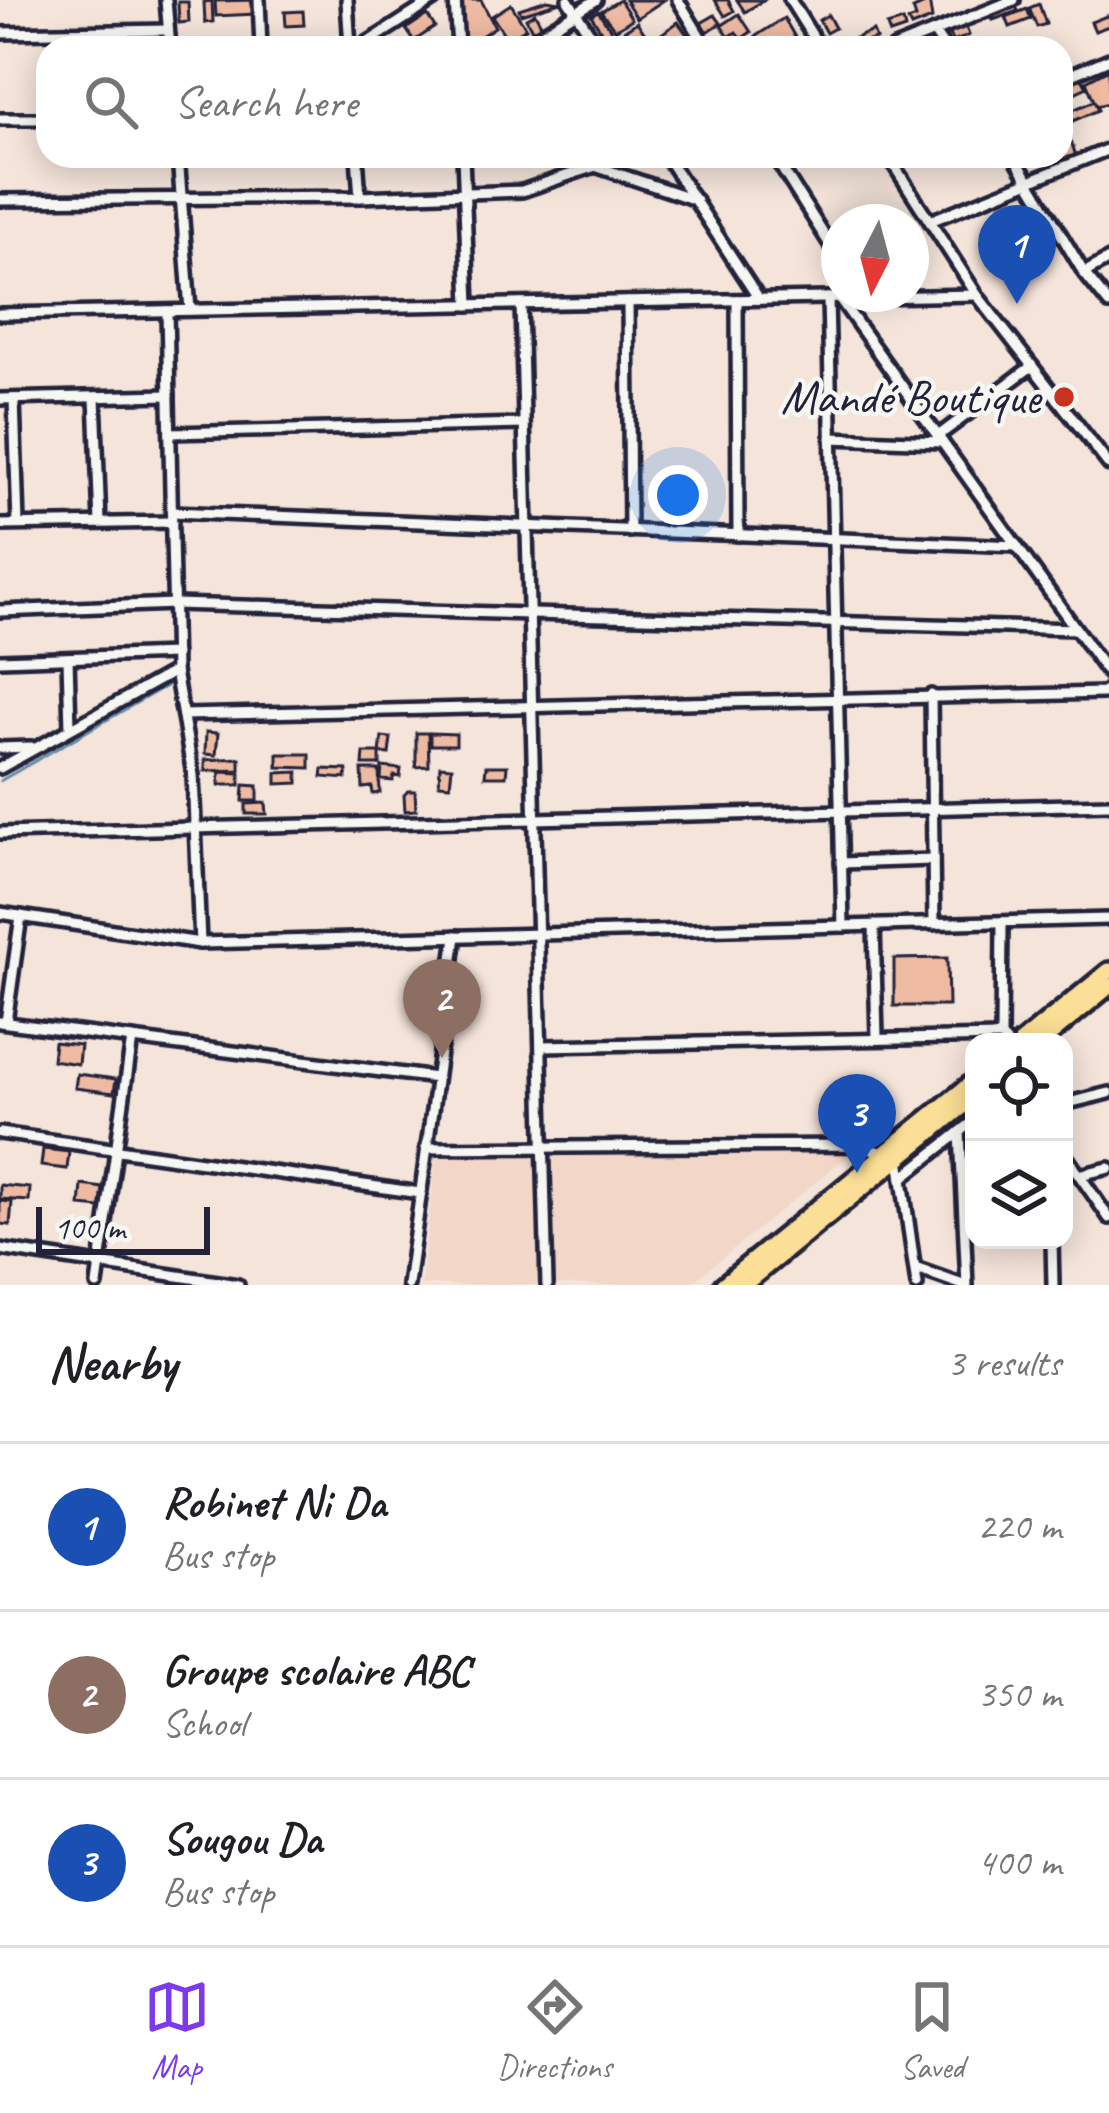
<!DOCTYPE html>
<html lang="en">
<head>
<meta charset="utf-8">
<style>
  :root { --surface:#fff; --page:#f6f6f6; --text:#202124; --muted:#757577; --line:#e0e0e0; --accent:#7c3aed }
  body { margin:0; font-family:Caveat,sans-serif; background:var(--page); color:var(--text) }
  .controls { position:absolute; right:36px; bottom:36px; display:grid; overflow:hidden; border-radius:24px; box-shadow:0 6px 30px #0003 }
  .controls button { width:108px; height:108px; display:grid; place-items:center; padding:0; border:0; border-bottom:3px solid var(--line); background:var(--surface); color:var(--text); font:60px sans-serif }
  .compass { position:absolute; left:821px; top:204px; width:108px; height:108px; border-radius:50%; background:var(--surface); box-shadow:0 6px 30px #0003; rotate:186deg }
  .scale { position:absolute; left:36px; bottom:30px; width:174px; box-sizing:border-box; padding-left:12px; border:6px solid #22223b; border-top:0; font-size:33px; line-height:42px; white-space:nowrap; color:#22223b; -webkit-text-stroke:9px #f6f6f2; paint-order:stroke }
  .you { position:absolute; left:678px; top:495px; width:42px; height:42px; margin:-30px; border:9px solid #fff; border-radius:50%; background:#1a73e8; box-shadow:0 0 0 18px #1a73e833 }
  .badge { display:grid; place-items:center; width:78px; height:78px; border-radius:50%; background:var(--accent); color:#fff; font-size:39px; font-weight:700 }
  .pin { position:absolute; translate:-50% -99px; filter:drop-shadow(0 3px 6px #0008) }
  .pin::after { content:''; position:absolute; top:63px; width:42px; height:36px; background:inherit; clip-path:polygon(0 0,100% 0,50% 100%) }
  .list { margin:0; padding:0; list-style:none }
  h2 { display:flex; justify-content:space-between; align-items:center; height:156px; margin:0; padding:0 48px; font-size:51px }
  h2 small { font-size:39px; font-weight:400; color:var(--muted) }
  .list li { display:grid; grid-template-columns:78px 1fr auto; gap:36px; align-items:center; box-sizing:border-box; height:168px; padding:0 48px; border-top:3px solid var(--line) }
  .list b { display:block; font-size:45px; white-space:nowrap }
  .list p { margin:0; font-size:39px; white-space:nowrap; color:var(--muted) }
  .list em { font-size:39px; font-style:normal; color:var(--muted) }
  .icon { flex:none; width:66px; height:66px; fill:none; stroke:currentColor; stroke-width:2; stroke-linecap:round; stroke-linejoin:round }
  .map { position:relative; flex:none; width:1109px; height:1285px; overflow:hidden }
  .search { position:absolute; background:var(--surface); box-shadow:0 6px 30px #0003; left:36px; right:36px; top:36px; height:132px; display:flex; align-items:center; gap:30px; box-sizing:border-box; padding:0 42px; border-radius:36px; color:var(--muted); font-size:45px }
  .sheet { height:660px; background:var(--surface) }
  nav { display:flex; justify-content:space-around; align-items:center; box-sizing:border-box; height:168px; border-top:3px solid var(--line); background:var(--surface); font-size:33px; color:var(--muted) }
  nav a { display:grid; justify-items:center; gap:6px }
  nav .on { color:var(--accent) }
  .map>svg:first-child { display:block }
  .built { fill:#f2d7c9 }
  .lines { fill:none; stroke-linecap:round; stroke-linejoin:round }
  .stream { stroke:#668eab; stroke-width:3 }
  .building { fill:#efbaa2; stroke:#22223b; stroke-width:3 }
  .minor-casing { stroke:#22223b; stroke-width:18 }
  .trunk-casing { stroke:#22223b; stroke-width:24 }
  .minor { stroke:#f6f6f2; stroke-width:9 }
  .trunk { stroke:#fbdf96; stroke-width:15 }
  .poi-dot { fill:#c8321e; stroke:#f6f6f2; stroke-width:4.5 }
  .labels { text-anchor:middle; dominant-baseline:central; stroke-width:9; stroke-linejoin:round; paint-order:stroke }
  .poi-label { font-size:48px; fill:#22223b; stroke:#f6f6f2; text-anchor:end }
</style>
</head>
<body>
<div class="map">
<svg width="1109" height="1285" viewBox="0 0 1109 1285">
  <rect width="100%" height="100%" fill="#f4e4da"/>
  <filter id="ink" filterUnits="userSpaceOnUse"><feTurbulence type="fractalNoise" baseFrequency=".00833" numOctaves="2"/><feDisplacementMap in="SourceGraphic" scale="24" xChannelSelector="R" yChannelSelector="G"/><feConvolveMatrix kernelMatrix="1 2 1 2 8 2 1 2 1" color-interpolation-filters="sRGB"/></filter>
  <g filter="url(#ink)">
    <path class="built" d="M855,1150L689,1285H421L436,1157Z"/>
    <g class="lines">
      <path class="stream" d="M0,781L166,686"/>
    </g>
    <g class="building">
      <path d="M256,0V14L216,16L215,1Z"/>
      <path d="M457,0H481L495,27L464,47Z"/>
      <path d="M547,0L560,2L521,14L519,9Z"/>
      <path d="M620,0L632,19L615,30L601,11Z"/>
      <path d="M625,0H664L637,18Z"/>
      <path d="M715,0H728L734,11L725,16Z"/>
      <path d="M737,0H764L745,12Z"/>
      <path d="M923,0H929L932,19L911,27L908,21L916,18L913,9L925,4Z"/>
      <path d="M212,1L213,22L205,23L204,2Z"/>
      <path d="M178,2H188L189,22L179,23Z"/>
      <path d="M511,4L526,28L508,40L492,16Z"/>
      <path d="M1039,4L1046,24L1037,27L1029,8Z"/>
      <path d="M1016,6L1018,11L993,20L991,15Z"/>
      <path d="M1027,9L1031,19L1010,27L1006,17Z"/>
      <path d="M303,11L304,25L286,26L285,12Z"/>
      <path d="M598,11L613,33L605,37L591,15Z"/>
      <path d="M535,13L542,26L533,32L526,18Z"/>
      <path d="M739,14L751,32L741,39L736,32L729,37L721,26Z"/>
      <path d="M427,15L435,27L414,41L406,29Z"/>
      <path d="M715,15L721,23L707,32L701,23Z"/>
      <path d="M828,15L835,28L826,33L819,20Z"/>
      <path d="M1109,15V26L1095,31L1091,22Z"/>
      <path d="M784,18L796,39L781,48H763L756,36Z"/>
      <path d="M903,21L905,29L890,34L887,26Z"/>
      <path d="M637,22L650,41L640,48H627L636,42L634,38L612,48L608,41Z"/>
      <path d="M678,22L691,40L679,48H659L653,40Z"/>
      <path d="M965,25L969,35L953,42L948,31Z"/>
      <path d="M873,31L876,39L844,48L842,43Z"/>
      <path d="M1109,69V103L1096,106L1086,81Z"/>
      <path d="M1082,77L1087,87L1070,95L1066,85Z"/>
      <path d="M1094,101L1098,110L1073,121L1070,111Z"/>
      <path d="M1066,126L1076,156L1064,159L1061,127Z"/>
      <path d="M206,732L218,733L216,755L205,754Z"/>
      <path d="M416,733H428L429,766L416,767Z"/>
      <path d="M430,733L456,734V745H430Z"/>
      <path d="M382,737L391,738L389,754L380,753Z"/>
      <path d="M364,753H380V765H363Z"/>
      <path d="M278,754H310V768L278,767Z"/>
      <path d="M240,758V770L205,771V760Z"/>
      <path d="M440,766L452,767L450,785L439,784Z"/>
      <path d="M486,766H507L506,776H485Z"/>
      <path d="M382,767L401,769L400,777L394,776L393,781L381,780Z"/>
      <path d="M323,769L347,770L346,779L322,777Z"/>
      <path d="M362,770H379L380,793L373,794L372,787L363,788Z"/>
      <path d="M220,772L240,773V785H219Z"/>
      <path d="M298,772V783L277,784V773Z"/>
      <path d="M244,785L258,786V801H243Z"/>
      <path d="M408,791H415L416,810L405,811L404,795Z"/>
      <path d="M266,803L267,814H246V804Z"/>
      <path d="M947,958L948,1006H894V959Z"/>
      <path d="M54,1042L80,1045L78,1064L52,1060Z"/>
      <path d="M77,1074L116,1079L114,1093L75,1088Z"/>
      <path d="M43,1149L69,1152L67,1169L41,1166Z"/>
      <path d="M0,1185L30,1188L29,1201L0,1199Z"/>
      <path d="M82,1185L103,1188L101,1208L80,1206Z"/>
      <path d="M0,1201L12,1202L10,1225L0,1224Z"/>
    </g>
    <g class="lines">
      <g class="minor-casing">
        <g id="minor">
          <path d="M166,0L170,48"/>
          <path d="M259,0L261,48"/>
          <path d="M347,0L350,48"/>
          <path d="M455,0L458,48"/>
          <path d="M568,0L599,48"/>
          <path d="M678,0L707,48"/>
          <path d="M790,0L820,48"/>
          <path d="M934,32L945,48"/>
          <path d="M0,33L168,30"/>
          <path d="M359,48L434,0"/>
          <path d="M518,48L596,0"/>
          <path d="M894,48L1014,0"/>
          <path d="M1061,79L1109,59"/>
          <path d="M0,119H48"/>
          <path d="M178,156L190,310"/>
          <path d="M357,156L360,197"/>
          <path d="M463,156L469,305"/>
          <path d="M579,156L598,167L696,200"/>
          <path d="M666,156L759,299"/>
          <path d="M774,156L839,259"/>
          <path d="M888,156L977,295L1109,465"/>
          <path d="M1014,156L1084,273L1109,304"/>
          <path d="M0,200L360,197L522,191L625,156"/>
          <path d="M930,221L1109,149"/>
          <path d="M1084,273L1109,259"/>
          <path d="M828,298L843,926"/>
          <path d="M839,298L1109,675"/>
          <path d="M737,300L738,535"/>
          <path d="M628,302L630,531"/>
          <path d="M521,304L547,1285"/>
          <path d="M167,311L175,671L193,775L200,943"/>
          <path d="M0,314L977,295"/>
          <path d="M95,397L100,523"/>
          <path d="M0,399L169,395"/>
          <path d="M14,399L18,524"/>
          <path d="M170,433L524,424"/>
          <path d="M938,436L1032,366"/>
          <path d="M831,438L942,442"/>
          <path d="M172,512L1017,546"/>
          <path d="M0,525L172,522"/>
          <path d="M0,611L174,604L1076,629"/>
          <path d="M68,658L70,728"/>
          <path d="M0,660L175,654"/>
          <path d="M931,695L934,924"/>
          <path d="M183,715L1103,693L1109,689"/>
          <path d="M0,748L31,747"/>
          <path d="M0,768L175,671"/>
          <path d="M0,833L1109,804"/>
          <path d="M841,863L933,860"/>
          <path d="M0,913L200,943L1109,919"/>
          <path d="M1002,922L1001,1037L1006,1042"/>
          <path d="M874,925L877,1037"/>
          <path d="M0,1022L436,1078"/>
          <path d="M6,1022L21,916"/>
          <path d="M541,1046L1001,1037"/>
          <path d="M1064,1104L1109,1093"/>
          <path d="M960,1132L967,1285"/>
          <path d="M0,1133L420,1193"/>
          <path d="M426,1148L861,1145L883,1153"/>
          <path d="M1064,1153L1109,1218"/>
          <path d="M899,1158L917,1285"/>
          <path d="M1079,1175L1109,1168"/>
          <path d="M902,1178L974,1121"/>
          <path d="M1052,1240L1053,1285"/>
          <path d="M0,1249L238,1285"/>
          <path d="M915,1268L963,1285"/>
          <path d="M97,1285L132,1039"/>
          <path d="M408,1285L456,936"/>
        </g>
      </g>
      <g class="trunk-casing">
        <g id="trunk">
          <path d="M1022,1042L1109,971"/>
          <path d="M1041,1042L1109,986"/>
          <path d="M723,1285L974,1081"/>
          <path d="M743,1285L974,1097"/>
        </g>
      </g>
      <use href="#minor" class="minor"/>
      <use href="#trunk" class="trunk"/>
    </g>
  </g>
  <circle class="poi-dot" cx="1064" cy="397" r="12"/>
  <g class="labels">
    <g class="poi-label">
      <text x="1040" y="397">Mandé Boutique</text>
    </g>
  </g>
</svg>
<div class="controls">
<button><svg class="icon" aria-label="locate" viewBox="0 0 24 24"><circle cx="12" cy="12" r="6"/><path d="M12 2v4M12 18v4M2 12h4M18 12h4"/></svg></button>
<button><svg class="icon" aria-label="layers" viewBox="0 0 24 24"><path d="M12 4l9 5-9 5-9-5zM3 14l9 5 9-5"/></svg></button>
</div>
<svg class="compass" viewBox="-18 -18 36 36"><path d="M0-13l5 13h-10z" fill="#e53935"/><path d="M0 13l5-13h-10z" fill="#757577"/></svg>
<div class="scale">100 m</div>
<div class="you"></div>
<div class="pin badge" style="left:1017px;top:304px;background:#1a4fb4">1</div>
<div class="pin badge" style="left:442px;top:1058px;background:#8d6e63">2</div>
<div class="pin badge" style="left:857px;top:1173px;background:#1a4fb4">3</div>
<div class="search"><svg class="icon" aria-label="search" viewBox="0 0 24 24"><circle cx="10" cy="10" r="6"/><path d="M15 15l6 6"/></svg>Search here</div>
</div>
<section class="sheet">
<h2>Nearby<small>3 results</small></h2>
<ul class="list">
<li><span class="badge" style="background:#1a4fb4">1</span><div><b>Robinet Ni Da</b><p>Bus stop</p></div><em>220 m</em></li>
<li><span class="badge" style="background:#8d6e63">2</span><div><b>Groupe scolaire ABC</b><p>School</p></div><em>350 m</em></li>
<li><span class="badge" style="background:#1a4fb4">3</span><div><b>Sougou Da</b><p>Bus stop</p></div><em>400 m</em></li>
</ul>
</section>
<nav>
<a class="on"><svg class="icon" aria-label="map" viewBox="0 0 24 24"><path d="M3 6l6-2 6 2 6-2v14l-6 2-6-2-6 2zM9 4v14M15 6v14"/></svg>Map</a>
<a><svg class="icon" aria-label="directions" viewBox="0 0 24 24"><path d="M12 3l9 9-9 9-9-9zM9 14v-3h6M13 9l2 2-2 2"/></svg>Directions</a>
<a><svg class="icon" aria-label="saved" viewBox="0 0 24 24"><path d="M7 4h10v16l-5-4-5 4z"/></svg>Saved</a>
</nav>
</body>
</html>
